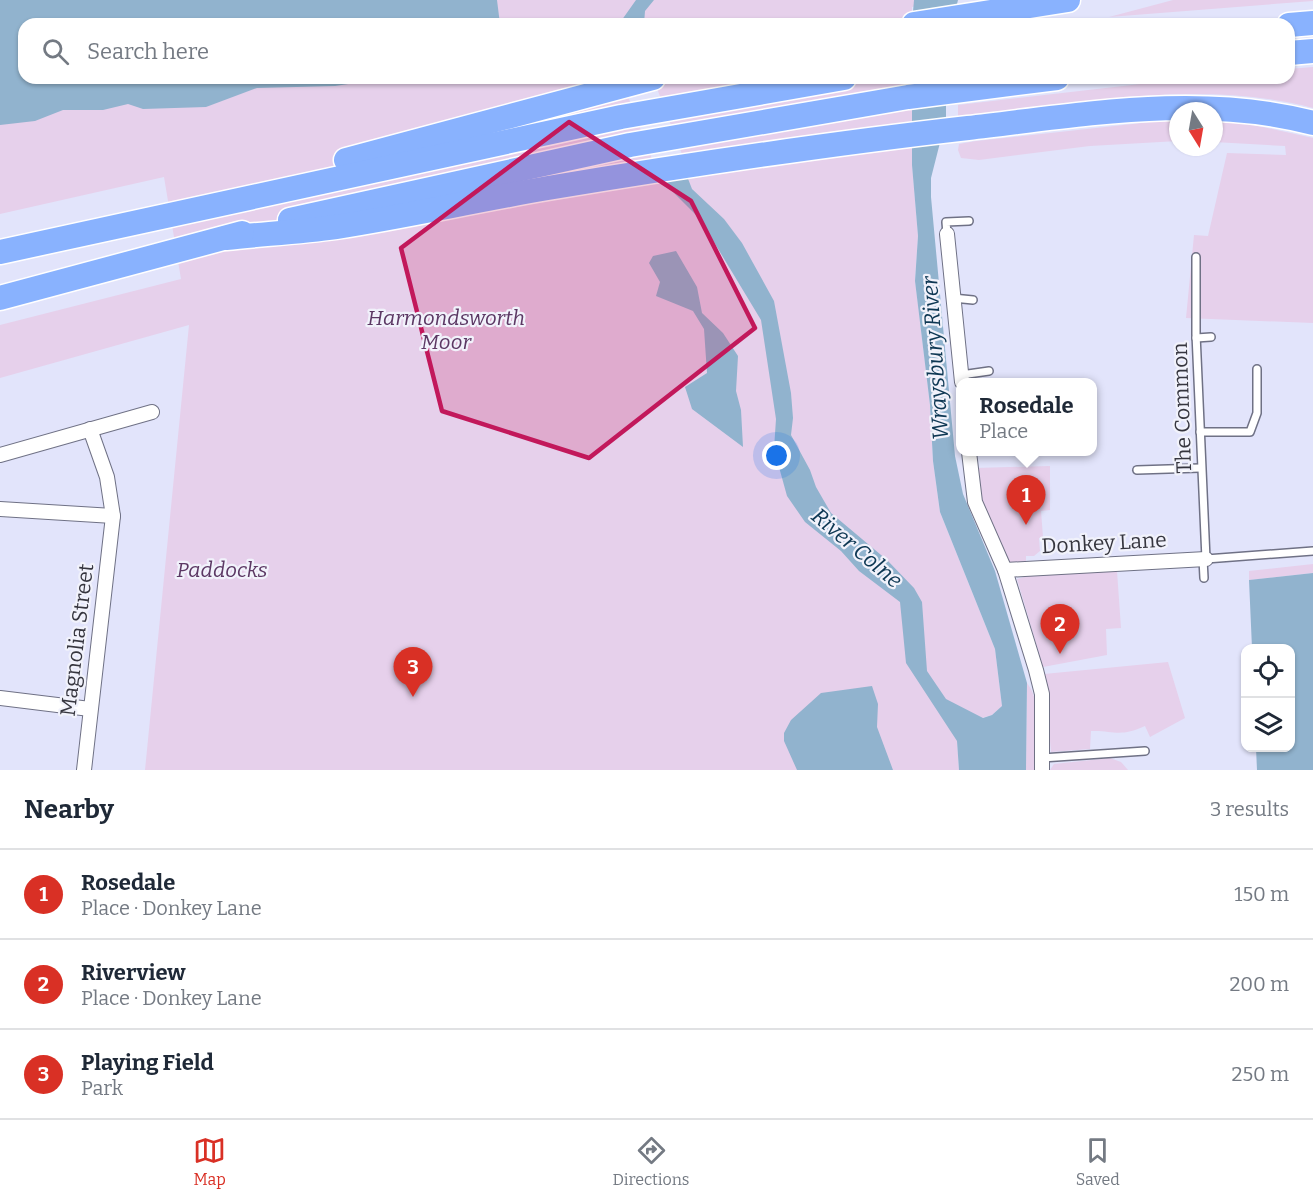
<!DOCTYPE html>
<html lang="en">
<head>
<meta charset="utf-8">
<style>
  :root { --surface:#fff; --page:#f6f6f7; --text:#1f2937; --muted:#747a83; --line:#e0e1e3; --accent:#d93025 }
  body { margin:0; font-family:Bitter,serif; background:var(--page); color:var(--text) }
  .controls { position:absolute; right:18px; bottom:18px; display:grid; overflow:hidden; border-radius:12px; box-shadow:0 2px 4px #0004 }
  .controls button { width:54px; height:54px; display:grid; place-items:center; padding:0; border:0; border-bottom:2px solid var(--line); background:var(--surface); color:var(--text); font:30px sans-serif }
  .compass { position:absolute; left:1169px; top:102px; width:54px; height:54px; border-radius:50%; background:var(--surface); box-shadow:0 2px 4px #0004; rotate:169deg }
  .you { position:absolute; left:777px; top:456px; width:21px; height:21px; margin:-15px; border:4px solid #fff; border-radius:50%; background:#1a73e8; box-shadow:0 0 0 9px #1a73e833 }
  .badge { display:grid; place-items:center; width:39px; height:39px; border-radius:50%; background:var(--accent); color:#fff; font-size:20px; font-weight:700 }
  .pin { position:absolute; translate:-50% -50px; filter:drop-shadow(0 2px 3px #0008) }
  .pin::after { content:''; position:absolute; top:32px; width:21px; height:18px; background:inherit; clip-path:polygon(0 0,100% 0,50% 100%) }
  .popup { position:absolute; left:956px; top:378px; width:141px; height:78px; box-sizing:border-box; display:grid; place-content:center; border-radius:12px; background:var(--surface); filter:drop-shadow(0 2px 4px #0005); font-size:20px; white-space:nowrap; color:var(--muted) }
  .popup b { font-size:22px; color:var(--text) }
  .popup::after { content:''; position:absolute; left:50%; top:100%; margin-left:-12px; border:12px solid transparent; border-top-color:var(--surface) }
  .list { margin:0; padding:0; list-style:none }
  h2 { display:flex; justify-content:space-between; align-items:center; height:78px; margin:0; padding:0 24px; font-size:26px }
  h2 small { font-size:20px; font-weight:400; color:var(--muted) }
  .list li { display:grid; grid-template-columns:39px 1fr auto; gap:18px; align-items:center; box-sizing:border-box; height:90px; padding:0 24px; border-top:2px solid var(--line) }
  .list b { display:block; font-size:22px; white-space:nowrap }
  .list p { margin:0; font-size:20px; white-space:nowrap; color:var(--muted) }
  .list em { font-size:20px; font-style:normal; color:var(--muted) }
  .icon { flex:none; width:33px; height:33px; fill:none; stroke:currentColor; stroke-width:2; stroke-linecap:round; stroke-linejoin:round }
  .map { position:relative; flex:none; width:1313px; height:770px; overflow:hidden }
  .search { position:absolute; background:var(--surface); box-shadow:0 2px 4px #0004; left:18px; right:18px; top:18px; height:66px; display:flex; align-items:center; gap:15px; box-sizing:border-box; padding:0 21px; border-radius:18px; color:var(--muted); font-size:22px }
  .sheet { height:348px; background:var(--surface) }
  nav { display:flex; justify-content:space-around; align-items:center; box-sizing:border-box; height:84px; border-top:2px solid var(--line); background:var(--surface); font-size:16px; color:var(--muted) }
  nav a { display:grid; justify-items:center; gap:3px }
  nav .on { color:var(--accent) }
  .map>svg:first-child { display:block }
  .green { fill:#e6d0eb }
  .water { fill:#91b3ce }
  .pier { fill:#e2e4fb }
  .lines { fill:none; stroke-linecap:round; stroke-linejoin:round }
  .lane-casing { stroke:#6f7185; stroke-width:10 }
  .street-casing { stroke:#6f7185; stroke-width:16 }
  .highway-casing { stroke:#fff; stroke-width:27 }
  .lane { stroke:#fff; stroke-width:7 }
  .street { stroke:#fff; stroke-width:14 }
  .highway { stroke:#89b2fe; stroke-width:24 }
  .marked { fill:#c2185b; fill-opacity:0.2; stroke:#c2185b; stroke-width:4.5; stroke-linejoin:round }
  .labels { text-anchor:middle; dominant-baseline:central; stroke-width:4.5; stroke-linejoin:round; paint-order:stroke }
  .park-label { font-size:21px; font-style:italic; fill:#5c3864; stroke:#f1f2fb }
  .street-label { font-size:21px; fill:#36363f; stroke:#f1f2fb }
  .water-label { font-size:22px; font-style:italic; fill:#0d3753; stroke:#f1f2fb }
</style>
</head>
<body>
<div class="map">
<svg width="1313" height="770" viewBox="0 0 1313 770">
  <rect width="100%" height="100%" fill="#e2e4fb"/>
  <g class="green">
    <path d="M0,0H959L912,7V24H24V78H912V164L918,236L915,280L930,405L933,461L940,512L995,649L1002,706L992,715L982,718L957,741L959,770H145L189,325L0,378V325L181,279L164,177L0,214Z"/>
    <path d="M1173,0H1313V1L1109,17Z"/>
    <path d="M1313,67V108C1198,78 1074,104 958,117V105L1193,78H1289V69Z"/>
    <path d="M1178,119V141L1090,146L979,160L961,158L958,150L959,144L976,141Z"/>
    <path d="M1214,121L1240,122L1313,138V323L1186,318L1194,235L1208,236L1227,153L1286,155L1285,146L1214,142Z"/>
    <path d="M1050,466V510L1041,511L1043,537L1039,538L1040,551L1034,556H1026V562L1009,564L981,501L976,468Z"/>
    <path d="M1313,564V573L1249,580V571Z"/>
    <path d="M1117,571L1121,628L1106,629L1107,655L1043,667L1017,579L1028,576Z"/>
    <path d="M1168,662L1185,718L1150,737L1145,726C1119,738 1113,730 1091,731L1090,749L1051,752L1044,674Z"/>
    <path d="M1027,683C1045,706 1033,743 1034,770H1026Z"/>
    <path d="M1110,758L1121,762L1128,770H1050L1054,764Z"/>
  </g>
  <g class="water">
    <path d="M0,0H497L500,24H24V78H388L335,86L257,88L206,107L143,109L128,104L103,110H63L35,121L0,125Z"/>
    <path d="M636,0H654L645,11L644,24H619Z"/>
    <path d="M914,0H958L952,24H912Z"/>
    <path d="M624,78H649L692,189L724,219L742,243L774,301L791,393L793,418L791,435L810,470L816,487L831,513L887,560L914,588L922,602L927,671L946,699L983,718L992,715L1002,706L995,649L940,512L933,461L930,405L915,281L918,236L912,165V78H946V119L931,178V197L955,456L963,494L995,571L1027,683L1026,770H959L957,741L906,663L900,602L859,571L841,551L805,522L787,496L774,449L776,419L761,320L700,219L665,184Z"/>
    <path d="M676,251L697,287L702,313L723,333L738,356L736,391L741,410L743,447L692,409L685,387L707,373L704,329L693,311L656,296L660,282L649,263L653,256Z"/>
    <path d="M1313,573V770H1257L1256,748H1290V648H1252L1249,580Z"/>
    <path d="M872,686L878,704L877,727L893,770H797L784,741V733L791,720L821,693Z"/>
  </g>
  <path class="pier" d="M621,78H653L690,175L660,180Z"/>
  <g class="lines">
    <g class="lane-casing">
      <g id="lane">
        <path d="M947,234L946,222L969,221"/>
        <path d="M1196,257V334L1206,559L1313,551"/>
        <path d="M953,298L973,300"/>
        <path d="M1196,338L1211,337"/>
        <path d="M961,375L989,371"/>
        <path d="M1200,432H1250L1257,413V369"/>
        <path d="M1137,470L1200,468"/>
        <path d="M1203,559L1204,578"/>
        <path d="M1042,758L1145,751"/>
      </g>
    </g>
    <g class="street-casing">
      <g id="street">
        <path d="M947,234L962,382"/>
        <path d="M969,452L975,502L1005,570L1036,670L1042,694V770"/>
        <path d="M0,455L152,412"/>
        <path d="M0,509L113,516"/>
        <path d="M1005,570L1206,559"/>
        <path d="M0,698L90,709"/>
        <path d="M84,770L113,516L107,477L90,429"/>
      </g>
    </g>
    <g class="highway-casing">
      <g id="highway">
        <path d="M914,24L1068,0"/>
        <path d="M1289,25L1313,23"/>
        <path d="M1289,53L1313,51"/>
        <path d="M346,160L653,78"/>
        <path d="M290,220L630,145L908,97L1057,78"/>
        <path d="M226,238C263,234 300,232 336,227C407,216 477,200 548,188C687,165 827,144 968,128C1082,115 1200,93 1313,123"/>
        <path d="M0,252L621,117L844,78"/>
        <path d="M0,298L242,233"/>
      </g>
    </g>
    <use href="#lane" class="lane"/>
    <use href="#street" class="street"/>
    <use href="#highway" class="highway"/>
  </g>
  <path class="marked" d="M569,122L691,201L755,328L589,458L442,411L401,248Z"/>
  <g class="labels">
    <g class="park-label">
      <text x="446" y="318">Harmondsworth<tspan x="446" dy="24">Moor</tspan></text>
      <text x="222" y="570">Paddocks</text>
    </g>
    <g class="street-label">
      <text transform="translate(1182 408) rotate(-92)">The Common</text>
      <text transform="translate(1104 543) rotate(-3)">Donkey Lane</text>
      <text transform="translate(77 640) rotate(-83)">Magnolia Street</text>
    </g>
    <g class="water-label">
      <text transform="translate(935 358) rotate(-94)">Wraysbury River</text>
      <text transform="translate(857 548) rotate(40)">River Colne</text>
    </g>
  </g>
</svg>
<div class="controls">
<button><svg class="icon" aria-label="locate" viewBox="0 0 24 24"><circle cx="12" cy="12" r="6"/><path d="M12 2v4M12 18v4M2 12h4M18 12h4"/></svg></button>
<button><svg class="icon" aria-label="layers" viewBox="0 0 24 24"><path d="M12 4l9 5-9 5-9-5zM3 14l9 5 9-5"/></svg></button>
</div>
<svg class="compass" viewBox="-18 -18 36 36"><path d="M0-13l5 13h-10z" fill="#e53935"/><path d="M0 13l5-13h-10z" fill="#747a83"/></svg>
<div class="you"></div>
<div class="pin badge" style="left:1026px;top:525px">1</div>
<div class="popup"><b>Rosedale</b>Place</div>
<div class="pin badge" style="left:1060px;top:654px">2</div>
<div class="pin badge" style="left:413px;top:697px">3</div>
<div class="search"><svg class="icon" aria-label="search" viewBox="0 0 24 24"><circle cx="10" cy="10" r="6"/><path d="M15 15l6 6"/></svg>Search here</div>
</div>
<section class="sheet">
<h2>Nearby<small>3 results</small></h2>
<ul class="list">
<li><span class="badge">1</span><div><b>Rosedale</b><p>Place · Donkey Lane</p></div><em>150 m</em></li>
<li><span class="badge">2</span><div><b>Riverview</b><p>Place · Donkey Lane</p></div><em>200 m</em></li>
<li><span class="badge">3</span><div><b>Playing Field</b><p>Park</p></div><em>250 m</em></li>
</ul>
</section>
<nav>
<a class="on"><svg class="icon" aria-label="map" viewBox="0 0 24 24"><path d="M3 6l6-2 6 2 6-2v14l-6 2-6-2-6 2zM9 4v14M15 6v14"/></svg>Map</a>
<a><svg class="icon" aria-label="directions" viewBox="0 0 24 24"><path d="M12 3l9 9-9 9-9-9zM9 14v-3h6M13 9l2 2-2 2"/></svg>Directions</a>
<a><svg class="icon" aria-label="saved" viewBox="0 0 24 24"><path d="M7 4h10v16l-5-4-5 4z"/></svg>Saved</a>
</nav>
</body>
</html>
